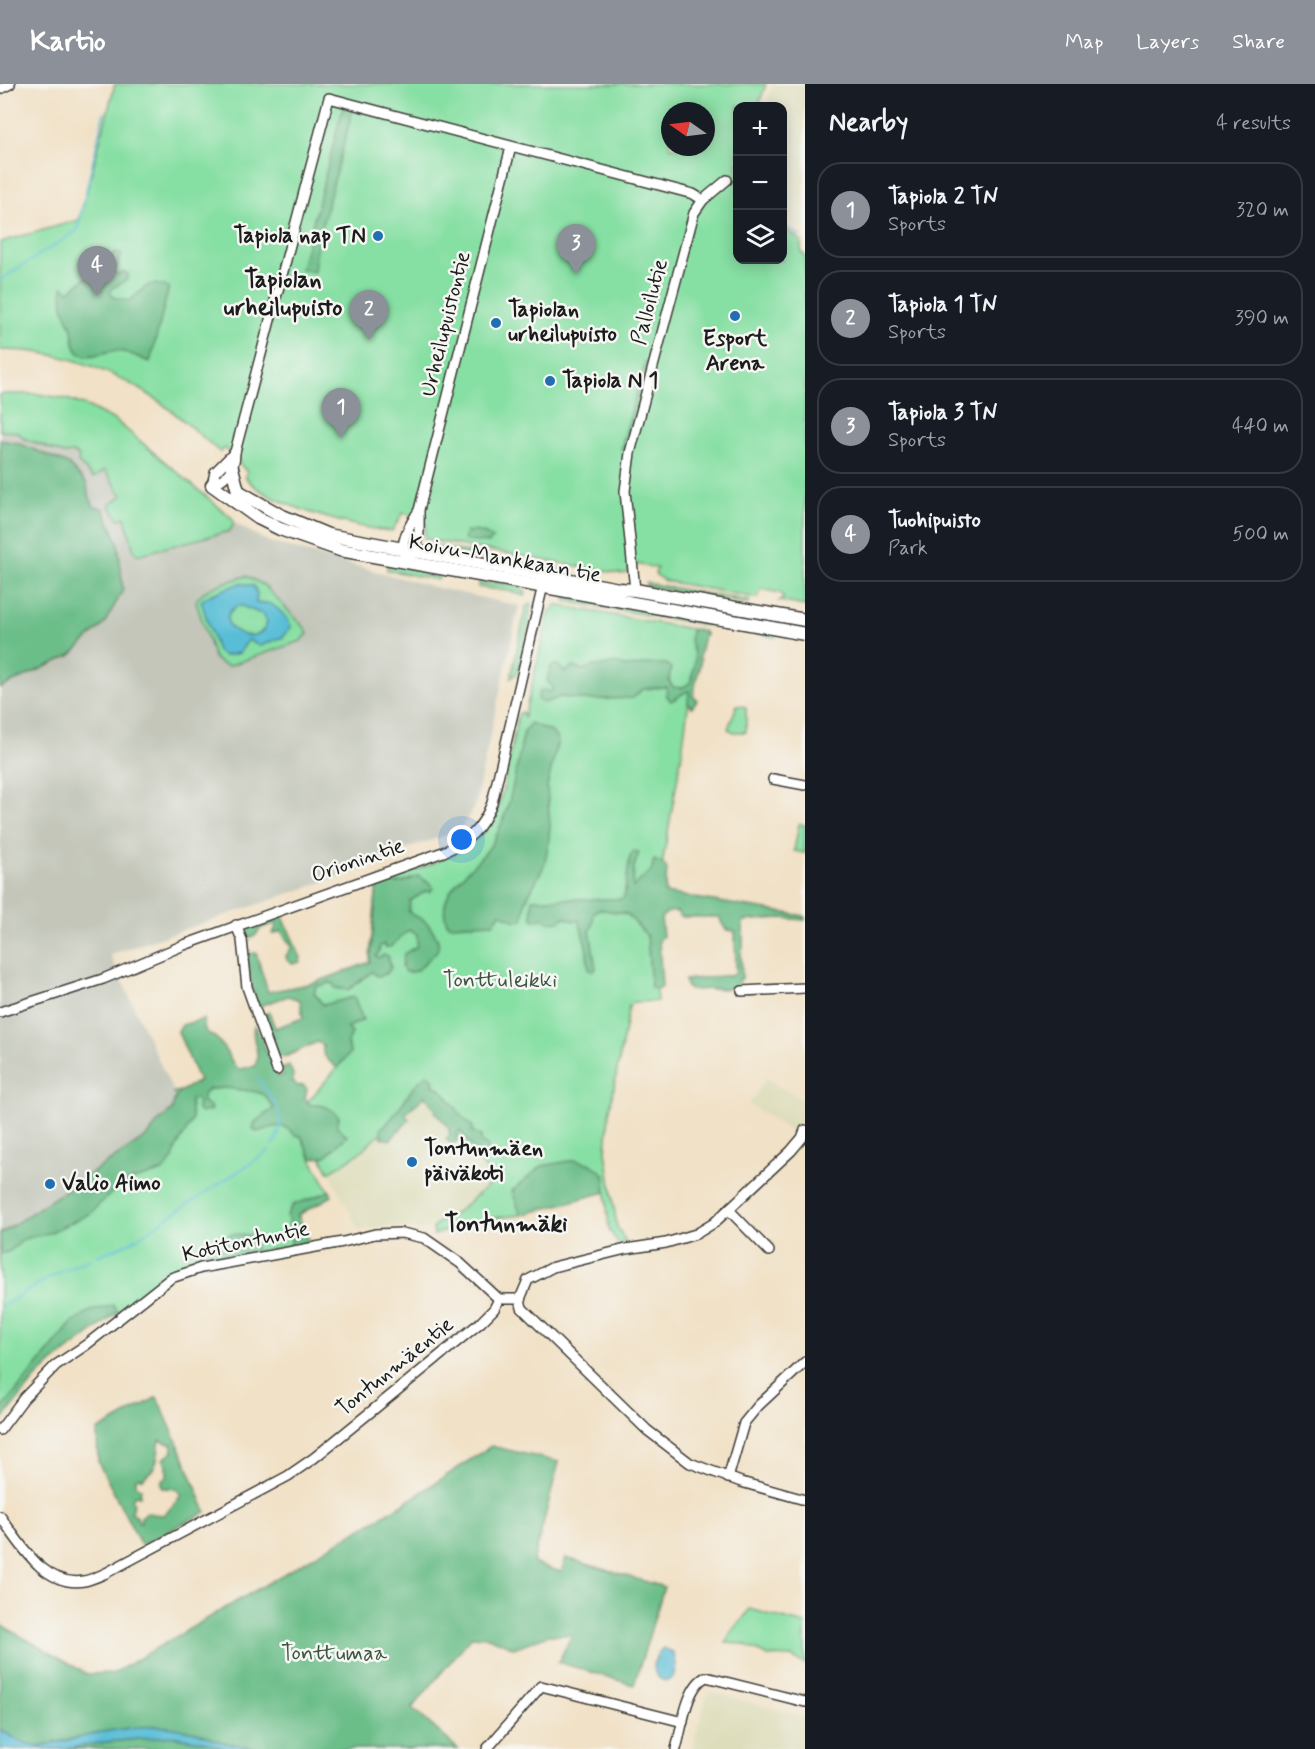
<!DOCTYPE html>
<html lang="en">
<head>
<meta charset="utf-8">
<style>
  :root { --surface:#171b24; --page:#242831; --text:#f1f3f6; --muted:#9ea1a6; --line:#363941; --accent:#8c9099 }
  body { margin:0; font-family:Mynerve,sans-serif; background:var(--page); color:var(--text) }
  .controls { position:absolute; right:18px; top:18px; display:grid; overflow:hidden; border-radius:12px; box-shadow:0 3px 15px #0003 }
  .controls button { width:54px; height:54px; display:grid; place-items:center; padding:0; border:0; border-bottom:2px solid var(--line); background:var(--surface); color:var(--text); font:30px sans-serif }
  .compass { position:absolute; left:661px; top:18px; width:54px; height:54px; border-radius:50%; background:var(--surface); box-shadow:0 3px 15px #0003; rotate:284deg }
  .you { position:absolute; left:462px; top:756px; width:21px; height:21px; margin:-15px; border:4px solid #fff; border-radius:50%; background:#1a73e8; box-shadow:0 0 0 9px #1a73e833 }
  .badge { display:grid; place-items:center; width:39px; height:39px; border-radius:50%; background:var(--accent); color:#fff; font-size:20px; font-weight:700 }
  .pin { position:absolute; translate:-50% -50px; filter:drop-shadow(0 2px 3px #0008) }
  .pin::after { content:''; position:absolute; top:32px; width:21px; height:18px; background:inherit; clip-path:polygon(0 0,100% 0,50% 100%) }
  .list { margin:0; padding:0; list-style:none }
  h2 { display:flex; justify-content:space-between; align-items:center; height:78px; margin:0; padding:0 24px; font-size:26px }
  h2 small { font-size:20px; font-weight:400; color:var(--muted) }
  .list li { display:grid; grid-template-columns:39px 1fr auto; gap:18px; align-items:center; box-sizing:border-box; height:96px; margin:0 12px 12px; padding:0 12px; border:2px solid var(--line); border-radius:24px }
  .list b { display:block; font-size:22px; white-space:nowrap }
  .list p { margin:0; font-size:20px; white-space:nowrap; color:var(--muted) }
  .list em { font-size:20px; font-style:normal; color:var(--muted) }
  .icon { flex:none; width:33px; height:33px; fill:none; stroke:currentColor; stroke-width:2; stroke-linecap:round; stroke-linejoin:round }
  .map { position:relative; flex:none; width:805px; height:1665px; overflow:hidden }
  header { display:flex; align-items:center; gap:36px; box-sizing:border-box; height:84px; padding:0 30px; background:var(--accent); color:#fff }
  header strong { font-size:28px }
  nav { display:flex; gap:33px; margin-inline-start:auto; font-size:21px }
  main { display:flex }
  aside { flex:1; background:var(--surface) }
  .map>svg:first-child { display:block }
  .built { fill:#deddbb }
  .industrial { fill:#c3c6b9 }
  .green { fill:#86dfa3; stroke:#517e60; stroke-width:1.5; fill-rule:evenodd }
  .forest { fill:#6cbe89; stroke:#446d52; stroke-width:1.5; fill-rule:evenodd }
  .water { fill:#59bed7; stroke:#3a6d7a; stroke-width:1.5; fill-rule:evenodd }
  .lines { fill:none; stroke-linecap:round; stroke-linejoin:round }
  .stream { stroke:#59bed7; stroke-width:2 }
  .minor-casing { stroke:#3c3a36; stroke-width:12 }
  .major-casing { stroke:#3c3a36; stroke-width:15 }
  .minor { stroke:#fff; stroke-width:9 }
  .major { stroke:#fff; stroke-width:12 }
  .poi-dot { fill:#1f6fb2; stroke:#f6f6f2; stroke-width:2 }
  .labels { text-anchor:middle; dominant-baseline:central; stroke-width:5; stroke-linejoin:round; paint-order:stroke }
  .poi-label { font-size:22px; font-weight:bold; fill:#1c1c1c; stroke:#f6f6f2; text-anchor:start }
  .street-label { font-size:22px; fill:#1c1c1c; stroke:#f6f6f2 }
  .park-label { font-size:22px; fill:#3c5644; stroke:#f6f6f2 }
  .neighbourhood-label { font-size:24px; font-weight:bold; fill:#1c1c1c; stroke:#f6f6f2 }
</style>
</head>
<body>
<header>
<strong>Kartio</strong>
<nav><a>Map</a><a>Layers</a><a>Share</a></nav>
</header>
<main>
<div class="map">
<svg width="805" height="1665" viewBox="0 0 805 1665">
  <rect width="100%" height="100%" fill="#f6f6f2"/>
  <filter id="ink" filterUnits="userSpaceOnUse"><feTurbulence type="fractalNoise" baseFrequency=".0167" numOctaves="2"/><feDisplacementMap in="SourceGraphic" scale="12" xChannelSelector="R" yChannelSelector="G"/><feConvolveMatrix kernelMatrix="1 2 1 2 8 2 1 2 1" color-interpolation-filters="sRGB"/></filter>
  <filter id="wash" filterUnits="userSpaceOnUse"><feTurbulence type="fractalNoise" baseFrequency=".008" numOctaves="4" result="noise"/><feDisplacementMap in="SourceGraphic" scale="24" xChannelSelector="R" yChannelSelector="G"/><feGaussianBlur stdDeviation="1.35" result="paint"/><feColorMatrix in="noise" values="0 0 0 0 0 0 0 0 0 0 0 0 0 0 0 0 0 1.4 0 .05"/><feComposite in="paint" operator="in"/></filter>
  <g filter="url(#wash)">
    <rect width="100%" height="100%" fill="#f1e1c6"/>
    <g class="built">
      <path d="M773,0H805V146L783,132L782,22H765Z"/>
      <path d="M766,994L805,1017V1028L797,1051L749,1020Z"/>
      <path d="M425,1012L495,1096L453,1131L420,1146L389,1142L359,1146L329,1088L354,1072Z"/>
      <path d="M710,1608L805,1633V1665H692L706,1613Z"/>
    </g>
    <path class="industrial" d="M0,328L223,433L269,458L434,503L519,522L474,724L459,747L385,772L370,782L110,871L183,1029L0,1150Z"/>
    <g class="green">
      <path d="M115,0H766L758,22H738V176H782L783,144L801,157V168L805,171V522L779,517L784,514L780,509L762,505L757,514L665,497L655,490L657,484L630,479L629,488L622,490L425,455V435L403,429L392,447C360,446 261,419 245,392L247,388L225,364L220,368C197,349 174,326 148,310C103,282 54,265 0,266V158L79,136ZM670,27H706V63H670Z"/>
      <path d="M0,310H38L67,315L89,323L116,337L233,435L234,439L230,447L137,471L133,464L125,433L119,435L109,421L122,412L105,386L93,394L78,378L79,372L73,369L64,370L23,354L18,348L0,347Z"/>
      <path d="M428,461L564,485L565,486L563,492L517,480L436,465Z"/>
      <path d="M387,479L439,492L438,496L387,486Z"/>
      <path d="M246,492L264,501L305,544L308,550L301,557L228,582L220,579L214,574L196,518C200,503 232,497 246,492Z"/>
      <path d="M479,499C495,499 513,498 526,508L525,512L509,507L478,503Z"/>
      <path d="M646,499L749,517V520L646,502Z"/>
      <path d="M565,512L776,548L775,553L566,517Z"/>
      <path d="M531,520L529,538L517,589L511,594L526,523Z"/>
      <path d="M556,521L703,547L688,623L681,675L657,809L647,827L657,917L634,918L629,922L609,1030L606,1067L617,1143L626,1158L618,1160L609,1145L604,1090L513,1106L521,1131L479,1136L434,1151L433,1144L437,1139L453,1131L495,1096L425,1012L354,1073L329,1088L298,1029L350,969L348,959L351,949L323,921L314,909L316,902L368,892L377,801C411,787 478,768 494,734C506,706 511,661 518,631L522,628L524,633L549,529Z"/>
      <path d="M737,621L746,623V648H734L728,645Z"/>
      <path d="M799,740L805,741V769L794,767Z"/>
      <path d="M276,1000L313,1078L332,1112L298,1131L309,1158L198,1179L172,1190L118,1228L52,1279L35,1295L0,1338V1150L183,1029L173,1008Z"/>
      <path d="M749,1525L805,1540V1580L791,1573L768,1572L744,1560L726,1559C732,1540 743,1540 749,1525Z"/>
    </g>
    <g class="forest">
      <path d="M343,23L353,25L317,161L314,188L301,185Z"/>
      <path d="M117,168L122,170L114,189L118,191L124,188L128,190L127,196L112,204L110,208L113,213L129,217C149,203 143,196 169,203L150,278C139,274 128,267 115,267C104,267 88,276 79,269C72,263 74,250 71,242C63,225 61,221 63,202L69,207C87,196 98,178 117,168Z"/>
      <path d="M645,278L650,279L628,365H621Z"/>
      <path d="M0,356L18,359L68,380L87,400L88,409L94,423L103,424L118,458L123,506L104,540L71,571L0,604Z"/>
      <path d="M475,447L486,450L493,455L489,459L465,457L464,453L466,448Z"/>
      <path d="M695,545L703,547L706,551H704L699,574L701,575L693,612L697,616L692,623L688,619L689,607C683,608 678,614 671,617L666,611L667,603L643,605L633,614L587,616L561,613L544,619L538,616L539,608L543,606L550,608L553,605L547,596L551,583L556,580L565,588L573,583L583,586L593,582H603L615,579L628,583L647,580H666L671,584L669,597L673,603L682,604L690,599C692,591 697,579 694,570C691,561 689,557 691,547Z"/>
      <path d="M530,639L552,648L558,656L547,703L550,742L548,763L544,782L526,816L523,835L516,837L500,829L494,839L448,841C432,809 473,786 489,764C511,731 515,687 524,648Z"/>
      <path d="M634,767L639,768L634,783L633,803L651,787L654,776L663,780L667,784L665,809L804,832L805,836L781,834L743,837V863L741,867L742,895H739L740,904L690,906L686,902L685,896L732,891L736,889L735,847L726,846L721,838L720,833H683L679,832L678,828C670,827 666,828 661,834L663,852L659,856L662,902L659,905L651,904L647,852L627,830L599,825L594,828L592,843L590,846L596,885L592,887L589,886L586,862L579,836L573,837L565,833L559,837L548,838L543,833L540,836H534L532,834V815H621L624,813L630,772Z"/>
      <path d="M418,792L432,801L433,804L430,808L426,807L410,817L409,828C414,833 417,832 422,835C429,839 441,856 438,864C437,870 429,874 425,878C419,886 415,889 405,888L402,883L404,870L417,862V851L409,846L390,863H385L384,860L380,862L379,868L376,872L379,874L383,871L388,872L391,883C388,890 385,891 377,892L372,888L348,906L335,904L333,899L329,898L325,901L316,902L314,909L323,921L354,913L363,936L347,944L352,949L348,959L350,969L337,984C329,977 321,972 323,961L317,958L287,972L277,974L260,932L269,928L275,944L303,934L300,916L288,912L257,923L252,903L247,870L256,869L268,908L314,899L370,878L377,801L391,796L395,799L404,798Z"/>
      <path d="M282,831L301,874L300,878L293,880L287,876L286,872L292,863L281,847L273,850L277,839L261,844L255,852L247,854L243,851L242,846Z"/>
      <path d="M204,935C203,953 210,947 219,957C222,961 234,980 235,983L240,985L255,982C262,968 250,956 254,942L256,943L278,993L283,991L281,986L289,981L293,990L292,997L298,1002L303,1001L307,1005L305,1014L310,1021C323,1020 331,1023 339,1033L337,1042L347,1052L326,1072L312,1075L301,1052L295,1051C282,1036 273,1044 256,1048L253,1044L255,1038L274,1024L264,1011L257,1008L226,1004L208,1005L203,1011V1018L210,1022L211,1026L201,1029L197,1025L198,1015L190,1016L192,1035L189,1042L176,1064L173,1075L163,1087L121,1100L89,1130L49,1149L24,1155L10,1167L0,1170V1150L149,1051L157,1039L172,1026L174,1017L179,1008L199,997L178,948L182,941Z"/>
      <path d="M427,990L434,996L433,1002H437C451,1014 459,1032 473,1043V1048L481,1052V1058L488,1063L486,1074H483L477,1070L460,1046L456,1052L457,1057L451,1060L446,1055L450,1051L448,1042L436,1029L435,1024L425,1012L405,1029L409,1036L390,1056L382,1054L381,1044C400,1031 407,1004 427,990Z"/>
      <path d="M575,1076L591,1080L604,1090L606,1108L521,1131L512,1107L542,1082Z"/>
      <path d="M330,1107L332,1112L330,1113L298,1131L309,1158L291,1163V1148L287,1131L293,1121Z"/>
      <path d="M232,1150L250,1151L255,1158V1169L203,1179L198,1170L203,1165Z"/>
      <path d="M113,1221L118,1228L52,1279L35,1295L0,1338V1327L71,1240L88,1228Z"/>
      <path d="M157,1313L182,1369L206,1428L141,1461L98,1378L97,1347ZM160,1356L166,1359L172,1360L173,1368L163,1375L167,1381V1393L163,1395L161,1399L163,1404L178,1405L181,1411L174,1421L163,1431L152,1430L147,1428L141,1433V1438H139L137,1433L131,1428L134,1420L132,1415L135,1411L140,1412L141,1405L136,1401V1394L140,1393L143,1395C146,1390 150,1389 153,1385C159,1377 158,1364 160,1356Z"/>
      <path d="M491,1362L559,1378L533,1479L561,1488L566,1474L664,1503L634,1601L558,1578L572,1551H548L514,1564L488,1553L472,1552L412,1624L458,1665H260L221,1658L196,1648L129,1644L71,1655L38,1663L18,1657L0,1646V1540L87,1590L114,1589L405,1419Z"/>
      <path d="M171,1652L201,1657L225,1665H67L105,1658Z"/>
    </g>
    <g class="water">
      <path d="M240,499L254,502L257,510L256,519C259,520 263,519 266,519C275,520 289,534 291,543L283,553L260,562L248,556L239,569L224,572L217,567L201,517L210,511ZM237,522H242L264,531L267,538C260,569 206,540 237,522Z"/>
      <path d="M663,1564L673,1568L676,1580L673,1594L667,1597C650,1595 651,1573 663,1564Z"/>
      <path d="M154,1642L169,1643L196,1648L221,1658L260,1665H225L201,1657L171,1652L105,1658L67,1665H0V1645L19,1657L40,1663L102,1648L129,1644Z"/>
    </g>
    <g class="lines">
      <g class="stream">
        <path d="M782,140L800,152"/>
        <path d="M0,196L77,147L104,29"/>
        <path d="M258,995C274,1019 291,1032 273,1061"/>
        <path d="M97,1172L131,1158L269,1067"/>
        <path d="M0,1224C29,1205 58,1187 91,1175"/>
      </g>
    </g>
  </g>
  <g filter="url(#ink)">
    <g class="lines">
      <g class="minor-casing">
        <g id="minor">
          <path d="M0,5L10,0"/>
          <path d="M212,401C228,393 235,385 235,368L329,14L693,110L703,116"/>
          <path d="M212,401L215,388L235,368"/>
          <path d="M404,471C400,455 411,440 419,426L511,63"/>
          <path d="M411,472C421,460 419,443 419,428"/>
          <path d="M635,506L625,407L630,369L694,129L703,116L727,96"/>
          <path d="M773,695L805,701"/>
          <path d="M236,841L242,856L247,903L277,986"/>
          <path d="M742,907L805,904"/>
          <path d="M0,928L103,895L184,861L443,768C468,758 482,745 492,719L544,497"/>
          <path d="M729,1126L769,1167"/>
          <path d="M520,1215L522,1224L527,1229L647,1346L690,1379L741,1398L805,1416"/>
          <path d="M520,1215L528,1196L553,1183L626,1165L666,1159L696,1150L714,1139L791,1067L802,1054L805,1046"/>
          <path d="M0,1346L24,1314L56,1281L86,1261L171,1194L201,1184L343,1158L375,1150L402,1149L424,1154L460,1179L499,1215"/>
          <path d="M728,1394L744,1339L758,1322L805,1278"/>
          <path d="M0,1432C20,1459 44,1504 84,1497C91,1496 99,1492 106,1489L288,1392L314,1374L481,1238L494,1225L499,1215H520"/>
          <path d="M487,1665L541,1602L683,1638"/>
          <path d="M676,1665C682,1645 686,1602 706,1593L805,1618"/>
        </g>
      </g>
      <g class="major-casing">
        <g id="major">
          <path d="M232,384L238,407L280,431L328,451L619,505L635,506L805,536"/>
          <path d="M212,401L258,434L280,445L340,466L805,550"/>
        </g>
      </g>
      <use href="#minor" class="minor"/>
      <use href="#major" class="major"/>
    </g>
  </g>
  <g class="poi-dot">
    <circle cx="378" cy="152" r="6"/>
    <circle cx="735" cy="232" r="6"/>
    <circle cx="496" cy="239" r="6"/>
    <circle cx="550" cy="297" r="6"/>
    <circle cx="412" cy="1078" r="6"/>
    <circle cx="50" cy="1100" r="6"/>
  </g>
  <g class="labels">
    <g class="poi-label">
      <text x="366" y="152" text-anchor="end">Tapiola nap TN</text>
      <text x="508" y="226">Tapiolan<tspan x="508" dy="25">urheilupuisto</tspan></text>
      <text x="735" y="255" text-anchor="middle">Esport<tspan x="735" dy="25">Arena</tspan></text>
      <text x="562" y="297">Tapiola N 1</text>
      <text x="424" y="1065">Tontunmäen<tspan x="424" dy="25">päiväkoti</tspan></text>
      <text x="62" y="1100">Valio Aimo</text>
    </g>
    <g class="street-label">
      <text transform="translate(650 218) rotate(-75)">Palloilutie</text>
      <text transform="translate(446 240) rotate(-76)">Urheilupuistontie</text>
      <text transform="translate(505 475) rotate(10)">Koivu-Mankkaan tie</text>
      <text transform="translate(358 777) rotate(-19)">Orionintie</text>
      <text transform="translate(246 1158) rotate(-12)">Kotitontuntie</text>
      <text transform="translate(395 1283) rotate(-39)">Tontunmäentie</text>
    </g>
    <g class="park-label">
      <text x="500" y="897">Tonttuleikki</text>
      <text x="334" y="1570">Tonttumaa</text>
    </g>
    <g class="neighbourhood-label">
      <text x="283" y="196">Tapiolan<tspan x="283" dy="28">urheilupuisto</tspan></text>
      <text x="506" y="1140">Tontunmäki</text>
    </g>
  </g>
</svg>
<div class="controls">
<button>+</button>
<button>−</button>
<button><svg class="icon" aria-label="layers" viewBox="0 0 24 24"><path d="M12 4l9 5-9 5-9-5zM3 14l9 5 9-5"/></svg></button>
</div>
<svg class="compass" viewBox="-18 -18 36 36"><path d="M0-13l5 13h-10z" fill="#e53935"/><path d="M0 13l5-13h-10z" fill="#9ea1a6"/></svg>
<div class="you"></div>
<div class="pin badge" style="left:341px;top:354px">1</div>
<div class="pin badge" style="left:369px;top:256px">2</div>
<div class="pin badge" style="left:576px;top:190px">3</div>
<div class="pin badge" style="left:97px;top:212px">4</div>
</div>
<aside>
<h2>Nearby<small>4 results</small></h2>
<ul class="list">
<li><span class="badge">1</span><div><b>Tapiola 2 TN</b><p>Sports</p></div><em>320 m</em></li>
<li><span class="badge">2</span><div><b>Tapiola 1 TN</b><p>Sports</p></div><em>390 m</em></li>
<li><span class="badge">3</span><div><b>Tapiola 3 TN</b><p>Sports</p></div><em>440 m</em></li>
<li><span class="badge">4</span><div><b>Tuohipuisto</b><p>Park</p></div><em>500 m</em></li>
</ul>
</aside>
</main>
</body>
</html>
